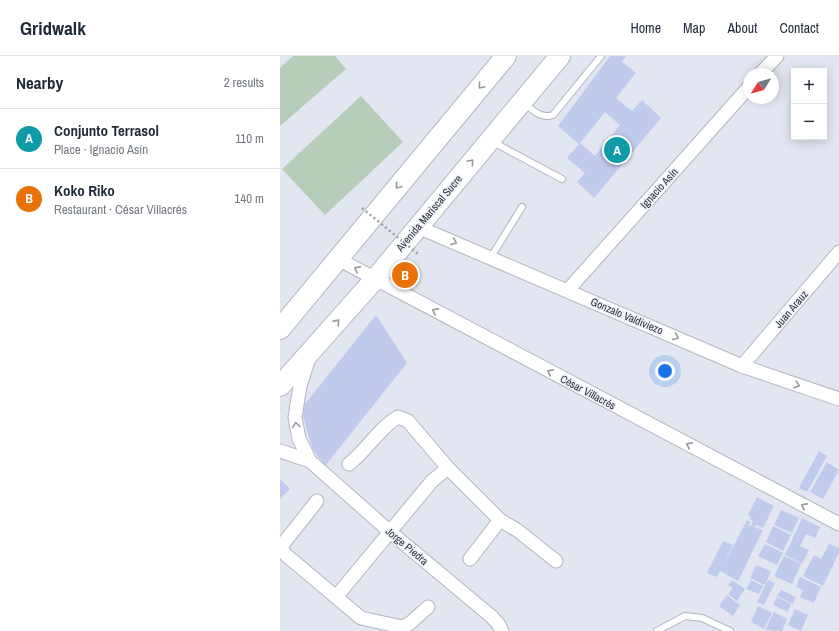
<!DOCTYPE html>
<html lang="en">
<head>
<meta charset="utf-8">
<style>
  :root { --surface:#fff; --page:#f2f2f3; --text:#1f2937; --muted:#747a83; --line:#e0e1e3; --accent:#822b99 }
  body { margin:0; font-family:"Archivo Narrow",sans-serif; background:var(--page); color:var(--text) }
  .controls { position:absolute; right:12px; top:12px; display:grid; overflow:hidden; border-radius:0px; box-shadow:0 2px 10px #0003 }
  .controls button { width:36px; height:36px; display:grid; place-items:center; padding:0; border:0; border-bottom:1px solid var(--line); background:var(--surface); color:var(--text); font:20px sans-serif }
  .compass { position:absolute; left:463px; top:12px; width:36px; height:36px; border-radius:50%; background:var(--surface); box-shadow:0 2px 10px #0003; rotate:233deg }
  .you { position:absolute; left:385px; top:315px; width:14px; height:14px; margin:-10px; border:3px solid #fff; border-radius:50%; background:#1a73e8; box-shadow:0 0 0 6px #1a73e833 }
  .badge { display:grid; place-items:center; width:26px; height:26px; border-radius:50%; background:var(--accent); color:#fff; font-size:13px; font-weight:700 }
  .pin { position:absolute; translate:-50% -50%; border:2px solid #fff; box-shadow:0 1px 4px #0006 }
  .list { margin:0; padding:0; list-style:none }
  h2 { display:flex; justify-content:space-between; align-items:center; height:52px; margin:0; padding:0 16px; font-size:17px }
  h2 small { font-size:13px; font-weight:400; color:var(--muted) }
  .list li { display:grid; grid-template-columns:26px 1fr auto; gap:12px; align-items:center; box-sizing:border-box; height:60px; padding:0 16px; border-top:1px solid var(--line) }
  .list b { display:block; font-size:15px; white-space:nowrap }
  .list p { margin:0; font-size:13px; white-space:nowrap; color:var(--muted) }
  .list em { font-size:13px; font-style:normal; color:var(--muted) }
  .map { position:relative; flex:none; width:559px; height:575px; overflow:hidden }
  header { display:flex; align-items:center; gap:24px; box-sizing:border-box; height:56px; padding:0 20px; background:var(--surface); border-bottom:1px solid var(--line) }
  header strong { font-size:19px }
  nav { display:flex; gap:22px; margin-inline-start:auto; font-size:14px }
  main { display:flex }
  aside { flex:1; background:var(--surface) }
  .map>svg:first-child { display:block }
  .green { fill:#b6cdb9 }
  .building { fill:#c0caed; fill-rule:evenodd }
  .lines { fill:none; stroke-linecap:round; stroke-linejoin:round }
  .lane-casing { stroke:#b2b5c0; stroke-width:8 }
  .street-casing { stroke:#b2b5c0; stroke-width:15 }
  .primary-casing { stroke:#b2b5c0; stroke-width:22 }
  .lane { stroke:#fff; stroke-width:6 }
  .street { stroke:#fff; stroke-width:13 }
  .primary { stroke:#fff; stroke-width:20 }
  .path-bridge { stroke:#999ca4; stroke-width:2.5; stroke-dasharray:2 3; stroke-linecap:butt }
  .oneway { stroke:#97989a }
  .labels { text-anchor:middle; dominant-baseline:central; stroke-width:3; stroke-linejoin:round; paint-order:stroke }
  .street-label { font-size:11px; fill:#2f3135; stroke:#f0f3fe }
</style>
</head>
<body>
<header>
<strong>Gridwalk</strong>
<nav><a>Home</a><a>Map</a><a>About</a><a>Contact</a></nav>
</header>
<main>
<aside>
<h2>Nearby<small>2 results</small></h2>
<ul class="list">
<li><span class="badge" style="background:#0f9aa8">A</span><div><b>Conjunto Terrasol</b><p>Place · Ignacio Asín</p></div><em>110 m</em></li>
<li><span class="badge" style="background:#e8710a">B</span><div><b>Koko Riko</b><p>Restaurant · César Villacrés</p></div><em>140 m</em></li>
</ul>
</aside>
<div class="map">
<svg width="559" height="575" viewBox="0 0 559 575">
  <rect width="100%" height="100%" fill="#e2e6f1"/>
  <g class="green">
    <path d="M13,0H55L66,13L0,70V12Z"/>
    <path d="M81,40L123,86L45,159L2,113Z"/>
  </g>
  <g class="building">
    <path d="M330,0H346L342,6L356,17L336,42L352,55L362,44L381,62L314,142L297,126L305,117L287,102L299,88L278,70ZM325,56L340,69L315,100L300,87Z"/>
    <path d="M96,259L127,307L45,410L32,392L21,353Z"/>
    <path d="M539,395L547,400L527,436L519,432Z"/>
    <path d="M547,406L559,414L543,443L530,436Z"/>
    <path d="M0,423L10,433L0,443Z"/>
    <path d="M477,441L494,450L483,472L476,469L474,471L471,470L473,465L470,463L471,461L468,459Z"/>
    <path d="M501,454L519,462L512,477L494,469Z"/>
    <path d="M522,462L540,471L535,482L526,478L520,490L529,494L522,508L505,499Z"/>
    <path d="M467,464L471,466L468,469L483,474L458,525L440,515L437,521L427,517L443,485L453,489L442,512Z"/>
    <path d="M493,470L511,479L503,495L486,486Z"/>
    <path d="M485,488L503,497L497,509L478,500Z"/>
    <path d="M549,488L559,492V497L543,530L523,520L534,499L541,503Z"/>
    <path d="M504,500L521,508L512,528L494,520Z"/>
    <path d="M476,509L491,515L485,529L470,522Z"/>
    <path d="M520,521L541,531L534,547L520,541L523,534L516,531Z"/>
    <path d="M452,524L465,533L457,545L448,538L453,532L448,529Z"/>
    <path d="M471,524L483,530L479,538L466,533Z"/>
    <path d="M488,524L495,527L484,549L477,546Z"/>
    <path d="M501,534L516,541L513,548L497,540Z"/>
    <path d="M447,539L460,549L453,560L439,550Z"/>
    <path d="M497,541L511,548L508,556L493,549Z"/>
    <path d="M478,550L492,557L484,573L471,566Z"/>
    <path d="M515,553L528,559L521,575L508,569Z"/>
    <path d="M494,556L507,563L502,575L485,574Z"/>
  </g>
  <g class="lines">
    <g class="lane-casing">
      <g id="lane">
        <path d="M245,48C254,55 261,63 273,59L321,0"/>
        <path d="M213,86L282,123"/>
        <path d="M211,201L242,151"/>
        <path d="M377,575L405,560L422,562L450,575"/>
      </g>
    </g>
    <g class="street-casing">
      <g id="street">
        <path d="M480,18L497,0"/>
        <path d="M138,171L462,310L559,343"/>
        <path d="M58,203L559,468"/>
        <path d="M288,234L469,31"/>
        <path d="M29,302L20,330L15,361L19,383L30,405L109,475L212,561L219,569L222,575"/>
        <path d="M462,310L559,196"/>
        <path d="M0,395L30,405"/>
        <path d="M69,408C87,394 99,372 118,361L128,365L168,412L220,464L237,474L276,505"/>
        <path d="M37,445L3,488L2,494L6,499L81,562L122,571L129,568L148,551"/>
        <path d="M190,503L220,464"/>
        <path d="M56,541L152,425L168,412"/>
      </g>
    </g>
    <g class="primary-casing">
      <g id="primary">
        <path d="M0,273L226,0"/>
        <path d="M0,330L95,223L280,0"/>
      </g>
    </g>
    <use href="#lane" class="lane"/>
    <use href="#street" class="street"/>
    <use href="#primary" class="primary"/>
    <path class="path-bridge" d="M82,152L138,198"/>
  </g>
  <defs><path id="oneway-chevron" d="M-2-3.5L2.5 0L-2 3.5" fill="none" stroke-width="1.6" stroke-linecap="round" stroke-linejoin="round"/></defs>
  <g class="oneway">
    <use href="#oneway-chevron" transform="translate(201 30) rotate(130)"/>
    <use href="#oneway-chevron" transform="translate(191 106) rotate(-50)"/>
    <use href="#oneway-chevron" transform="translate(118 130) rotate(130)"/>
    <use href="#oneway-chevron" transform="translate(174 186) rotate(23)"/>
    <use href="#oneway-chevron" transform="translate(77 213) rotate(-152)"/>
    <use href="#oneway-chevron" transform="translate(155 255) rotate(-152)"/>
    <use href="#oneway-chevron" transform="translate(57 266) rotate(-48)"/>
    <use href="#oneway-chevron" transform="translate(396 281) rotate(23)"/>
    <use href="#oneway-chevron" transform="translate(270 316) rotate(-152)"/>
    <use href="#oneway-chevron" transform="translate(517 329) rotate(19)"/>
    <use href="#oneway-chevron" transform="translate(16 369) rotate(-98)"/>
    <use href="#oneway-chevron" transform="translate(409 389) rotate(-152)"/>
    <use href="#oneway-chevron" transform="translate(524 450) rotate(-152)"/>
  </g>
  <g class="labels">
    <g class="street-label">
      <text transform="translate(379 132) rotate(-48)">Ignacio Asín</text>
      <text transform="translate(149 157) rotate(-50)">Avenida Mariscal Sucre</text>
      <text transform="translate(511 253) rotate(-50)">Juan Arauz</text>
      <text transform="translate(347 260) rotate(23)">Gonzalo Valdiviezo</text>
      <text transform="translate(308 336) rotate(28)">César Villacrés</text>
      <text transform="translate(127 490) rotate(40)">Jorge Piedra</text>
    </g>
  </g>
</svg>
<div class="controls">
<button>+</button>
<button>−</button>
</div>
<svg class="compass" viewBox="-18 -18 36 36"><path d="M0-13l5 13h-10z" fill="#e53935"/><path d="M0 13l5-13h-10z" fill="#747a83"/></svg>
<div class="you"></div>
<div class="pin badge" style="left:337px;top:94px;background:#0f9aa8">A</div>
<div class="pin badge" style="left:125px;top:219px;background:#e8710a">B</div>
</div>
</main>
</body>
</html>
